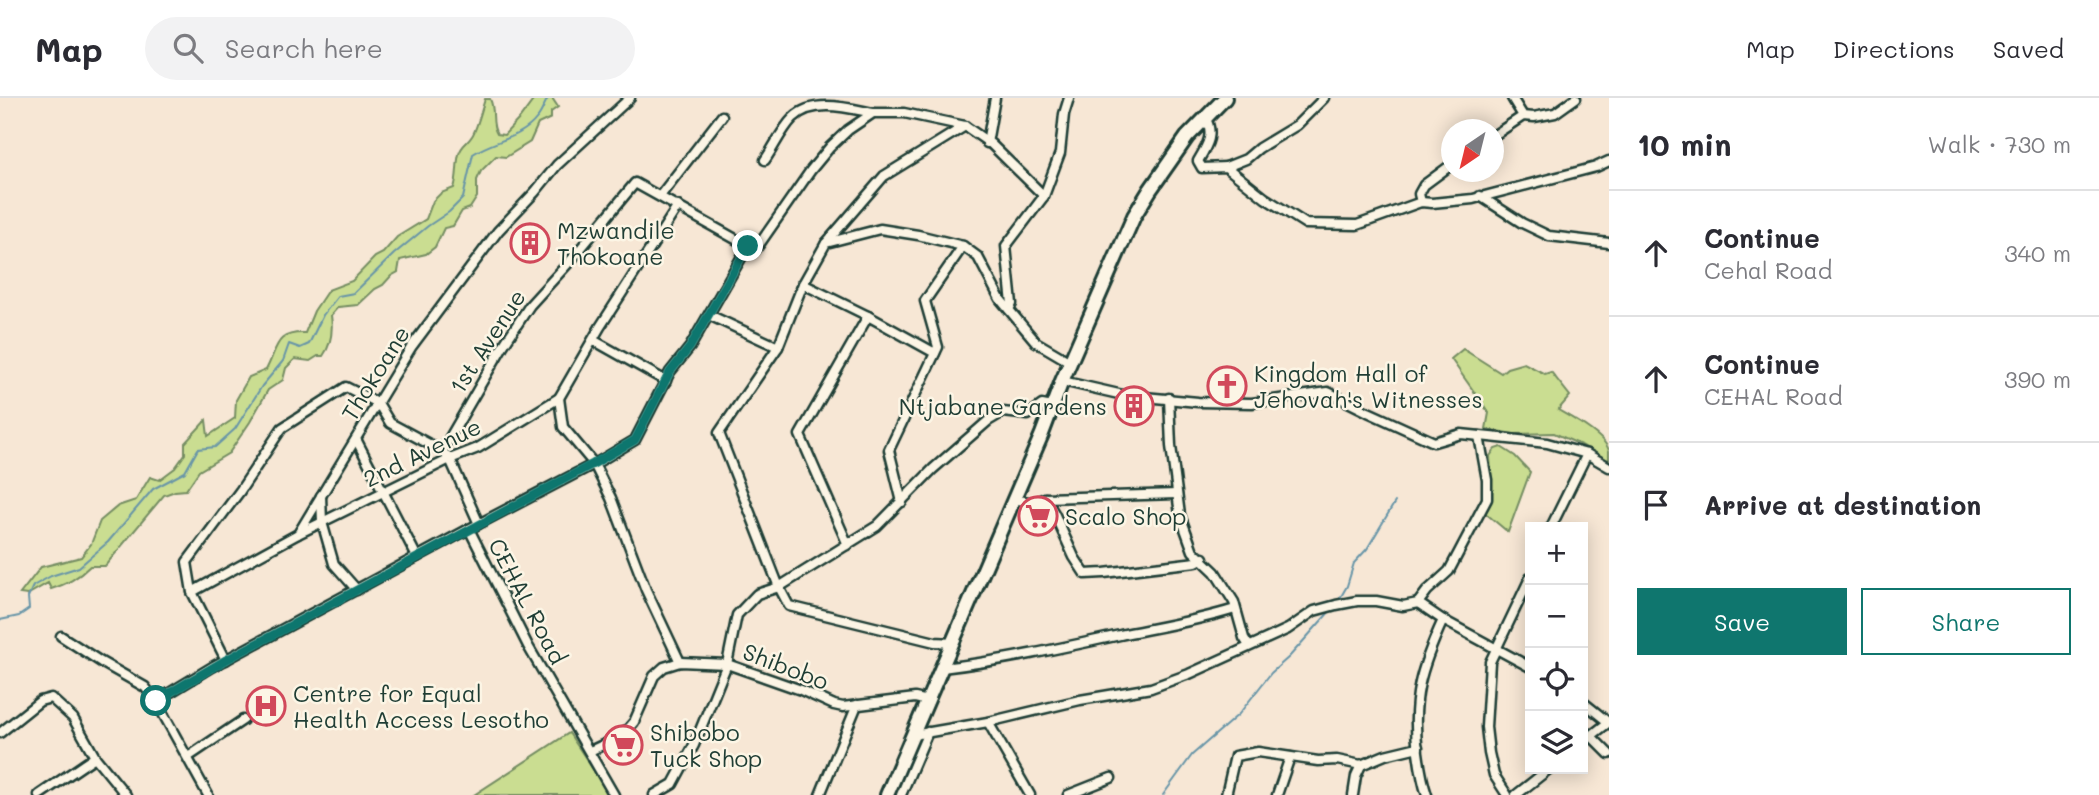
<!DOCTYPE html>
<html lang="en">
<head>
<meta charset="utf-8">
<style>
  :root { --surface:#fff; --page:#f2f2f3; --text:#2b2b33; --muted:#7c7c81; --line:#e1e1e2; --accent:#0f766e }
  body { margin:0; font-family:Mali,sans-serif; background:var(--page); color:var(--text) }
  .controls { position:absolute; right:21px; bottom:21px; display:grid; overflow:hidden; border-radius:0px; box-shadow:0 4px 18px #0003 }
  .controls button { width:63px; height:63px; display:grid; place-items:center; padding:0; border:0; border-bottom:2px solid var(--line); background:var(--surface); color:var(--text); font:35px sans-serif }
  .compass { position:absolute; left:1441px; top:21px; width:63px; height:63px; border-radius:50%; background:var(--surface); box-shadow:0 4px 18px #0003; rotate:215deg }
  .stop { position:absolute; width:21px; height:21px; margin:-16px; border:5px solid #0f766e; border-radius:50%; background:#fff }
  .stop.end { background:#0f766e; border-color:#fff; box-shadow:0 2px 7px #0008 }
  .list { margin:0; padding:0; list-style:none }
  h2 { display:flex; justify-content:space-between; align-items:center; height:91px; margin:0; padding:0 28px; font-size:30px }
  h2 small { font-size:23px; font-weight:400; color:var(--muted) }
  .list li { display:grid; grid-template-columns:46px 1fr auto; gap:21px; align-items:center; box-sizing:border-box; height:126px; padding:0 28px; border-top:2px solid var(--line) }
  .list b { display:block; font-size:26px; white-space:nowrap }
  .list p { margin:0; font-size:23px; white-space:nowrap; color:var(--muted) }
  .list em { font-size:23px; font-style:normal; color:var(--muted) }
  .actions { display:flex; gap:14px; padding:21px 28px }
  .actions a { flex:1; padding:16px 0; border:2px solid var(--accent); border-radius:0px; text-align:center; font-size:24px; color:var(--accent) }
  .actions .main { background:var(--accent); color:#fff }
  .icon { flex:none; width:38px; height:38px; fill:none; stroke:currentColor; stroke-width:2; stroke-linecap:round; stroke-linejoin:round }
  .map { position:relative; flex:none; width:1609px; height:697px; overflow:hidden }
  header { display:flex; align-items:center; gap:42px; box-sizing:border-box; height:98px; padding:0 35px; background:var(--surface); border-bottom:2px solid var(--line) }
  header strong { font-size:33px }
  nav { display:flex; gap:38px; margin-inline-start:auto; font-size:24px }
  .search { width:490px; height:63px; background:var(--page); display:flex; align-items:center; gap:18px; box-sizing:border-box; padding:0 24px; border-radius:38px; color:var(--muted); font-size:26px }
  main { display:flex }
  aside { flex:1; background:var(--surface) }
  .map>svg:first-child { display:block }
  .green { fill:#cadd91; stroke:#748d62; stroke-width:2 }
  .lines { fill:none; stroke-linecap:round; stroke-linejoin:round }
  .stream { stroke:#6795a8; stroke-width:2 }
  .street-casing { stroke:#1f3d34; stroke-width:13 }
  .primary-casing { stroke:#1f3d34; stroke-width:18 }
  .street { stroke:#fcf5e5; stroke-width:8 }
  .primary { stroke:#fcf5e5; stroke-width:12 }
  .route { stroke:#0f766e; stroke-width:9 }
  .labels { text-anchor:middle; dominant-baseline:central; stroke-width:5; stroke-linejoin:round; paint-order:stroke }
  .poi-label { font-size:23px; fill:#1f3d34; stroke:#fcf5e5; text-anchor:start }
  .street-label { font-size:23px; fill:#1f3d34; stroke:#fcf5e5 }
</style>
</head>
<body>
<header>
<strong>Map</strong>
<div class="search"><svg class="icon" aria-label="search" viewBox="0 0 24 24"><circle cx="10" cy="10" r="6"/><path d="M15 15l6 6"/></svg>Search here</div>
<nav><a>Map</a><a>Directions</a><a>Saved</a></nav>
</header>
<main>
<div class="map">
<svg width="1609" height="697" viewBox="0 0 1609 697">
  <rect width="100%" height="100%" fill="#f7e7d5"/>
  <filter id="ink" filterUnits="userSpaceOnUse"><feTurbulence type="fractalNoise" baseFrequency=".0143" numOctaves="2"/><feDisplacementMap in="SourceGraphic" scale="14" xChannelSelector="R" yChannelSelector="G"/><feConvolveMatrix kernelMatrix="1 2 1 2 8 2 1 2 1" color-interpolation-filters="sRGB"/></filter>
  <g filter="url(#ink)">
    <g class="green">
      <path d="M535,0H552L558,9L551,14V20L538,26L530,44L506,59L496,58L481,73L477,82V99L470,110L462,113L453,128L444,130L435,149L426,156L400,162L398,174L391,178L383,187L375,191L358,207L338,209L331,217C333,232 332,246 323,258H318L310,263L295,261L286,270L283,282L268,292L250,324L229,355L199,373L186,392L175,393L164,397L105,468H90C78,480 67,486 51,491L48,485L27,497L20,496L41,469L81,459L91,446L100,423L118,408L136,402L150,379L159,382L175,370L185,356V345L206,322L208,338L235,320L236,302L249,279L266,272C278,250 274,234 305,235L314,213L328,192L352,183L375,159L383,155L397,139L426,121L433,103L441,95L454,90C458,78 456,68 459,56C462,46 467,46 472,38C477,31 482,10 485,1H490C496,13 490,25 497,36L504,37L520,20Z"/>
      <path d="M1463,251L1501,275L1507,270L1524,265L1545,276L1551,274L1570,298L1558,312C1572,320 1606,338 1609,353C1609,357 1609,361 1609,365L1583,348L1554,335L1513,336L1486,331L1489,315L1451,261Z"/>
      <path d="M1501,349L1515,358L1530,374L1508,434L1484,414L1492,391L1490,358L1495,351Z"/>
      <path d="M569,635L610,697H474Z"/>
    </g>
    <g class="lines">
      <g class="stream">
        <path d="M1339,502L1347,488L1354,465L1367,451L1395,404"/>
        <path d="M0,522L19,518L29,511L28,499L33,488L51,478L79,469L108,444L153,391L185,374L198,351L215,349L235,331L262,288L283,263L289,246L300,250L309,246L323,217L338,198L354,195L394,156L428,128L449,114L463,100L473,56C494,42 521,41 537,20C542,15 544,6 548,0"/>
        <path d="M1163,697L1192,657L1239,616L1271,575L1289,559L1331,512"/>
      </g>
      <g class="street-casing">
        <g id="street">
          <path d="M1512,0L1523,18"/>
          <path d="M1205,19C1215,36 1207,48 1198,63L1202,70L1226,69L1265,100L1306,126L1357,127L1421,104L1432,105L1473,101L1596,69L1609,63"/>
          <path d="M1493,38L1523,18L1534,19L1555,15L1576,0"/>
          <path d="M987,45L995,0"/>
          <path d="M765,62C774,49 782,31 793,20C813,0 848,10 873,15"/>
          <path d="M1226,69L1246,61L1259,50L1297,27L1324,0"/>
          <path d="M660,98L722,18"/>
          <path d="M1044,98L1060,55L1064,16L1069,0"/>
          <path d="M1480,98L1522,125L1549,138L1609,145"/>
          <path d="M1421,104L1419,96L1424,87L1451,67"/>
          <path d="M678,108L600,229L559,300L563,329L594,366L611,400L646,492L680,564"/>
          <path d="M826,145L884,78L965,28"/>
          <path d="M756,151L811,72L830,49L848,32L873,15H904L965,28L991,46L1044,98L1006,148L1012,206L1009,211"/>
          <path d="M803,186L868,218L935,255"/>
          <path d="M709,217L778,249"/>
          <path d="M593,242L666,283"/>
          <path d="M1062,283L1123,297L1198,304L1252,305L1328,294L1368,314L1434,344L1461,336L1547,345L1587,356L1609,369"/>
          <path d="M1169,300L1171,348L1180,417L1193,453L1215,474L1234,504L1244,540L1249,548"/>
          <path d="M356,341L417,459"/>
          <path d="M321,398L322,424L334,466L357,492"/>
          <path d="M1045,400L1054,415L1074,459L1085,476L1104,475L1196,464L1203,460"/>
          <path d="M1014,401L1034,405L1045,400L1177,396"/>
          <path d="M902,404L889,352L938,249L925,203L963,148"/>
          <path d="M479,426L450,361L442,353L503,248L530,207L572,161L635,85L748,148L690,249L670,274L635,342L598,364L469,431L528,548L614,697"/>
          <path d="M1551,429L1587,356"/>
          <path d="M298,436L450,361L478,350L559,300"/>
          <path d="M848,447L800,337L868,218"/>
          <path d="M192,494L187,464L240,393L282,330L346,289L378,305L390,325L442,353"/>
          <path d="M1418,505L1427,493L1449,473L1487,401V382L1479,338"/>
          <path d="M61,538L101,564L145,589L156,603"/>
          <path d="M952,545L935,544L789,508L779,489L719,335L778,249L803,186L826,145L880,131L918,137L963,148L978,159L1000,201L1036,244L1070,264"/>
          <path d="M226,562L192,494L298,436L412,248L498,133L535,94L557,67L630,0"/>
          <path d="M942,570C1002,563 1061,550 1120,537C1159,529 1197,523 1235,511"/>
          <path d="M1583,604L1608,624"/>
          <path d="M988,624L1030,697"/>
          <path d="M0,635L40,603L51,600L73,620L95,659L126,697"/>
          <path d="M913,637L988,624L1080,602L1151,590L1189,576L1288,531L1314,513L1336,507L1357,503H1376L1403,508L1418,505L1443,522L1530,569"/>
          <path d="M1591,638L1609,656"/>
          <path d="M1583,644L1609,624"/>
          <path d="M590,653L622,638L634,624L654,578L664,569L680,564L727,566L801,592L834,607L843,609L915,600L928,603"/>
          <path d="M188,659L243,622"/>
          <path d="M39,697L95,659"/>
          <path d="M208,697L156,603L214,568L469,431"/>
          <path d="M654,697L673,686L694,647L727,566L737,517L757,496L779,489L877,428L933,371L988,323L1003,314L1028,317L1042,307L1052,309"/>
          <path d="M820,697L857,607"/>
          <path d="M901,697L928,634"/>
          <path d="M1068,697L1111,680"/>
          <path d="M1226,697L1235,658L1258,654L1318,663L1337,662L1361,667L1385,657L1418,649"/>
          <path d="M1277,697L1290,659"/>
          <path d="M1353,697L1356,678L1361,667"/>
          <path d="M1427,697C1422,683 1420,669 1418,654C1411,601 1421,570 1443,522"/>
          <path d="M1507,697L1494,677L1489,655L1486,629L1490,564L1530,480"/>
          <path d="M1516,697L1549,671"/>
        </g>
      </g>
      <g class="primary-casing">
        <path id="primary" d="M887,697L1042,336L1062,283L1134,118L1150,92L1187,39L1225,0"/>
      </g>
      <use href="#street" class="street"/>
      <use href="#primary" class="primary"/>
    </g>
  </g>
  <g class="lines" filter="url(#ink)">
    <path class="route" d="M156,603L226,562L593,366L635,342L670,274L690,249L748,148"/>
  </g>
  <defs>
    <g id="building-ring" transform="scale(2.0125)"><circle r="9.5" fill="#fcf5e5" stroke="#d1495b" stroke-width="1.5"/><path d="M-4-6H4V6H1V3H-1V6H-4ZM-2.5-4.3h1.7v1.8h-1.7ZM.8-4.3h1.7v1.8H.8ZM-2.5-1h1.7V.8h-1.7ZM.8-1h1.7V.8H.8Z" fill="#d1495b"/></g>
    <g id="church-ring" transform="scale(2.0125)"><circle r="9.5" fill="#fcf5e5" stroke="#d1495b" stroke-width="1.5"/><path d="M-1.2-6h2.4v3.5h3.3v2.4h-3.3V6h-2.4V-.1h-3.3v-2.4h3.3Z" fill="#d1495b"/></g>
    <g id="supermarket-ring" transform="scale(2.0125)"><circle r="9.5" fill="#fcf5e5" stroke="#d1495b" stroke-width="1.5"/><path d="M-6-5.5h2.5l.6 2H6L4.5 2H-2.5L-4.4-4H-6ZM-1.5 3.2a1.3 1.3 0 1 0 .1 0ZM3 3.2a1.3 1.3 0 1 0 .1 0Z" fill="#d1495b"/></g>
    <g id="hospital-ring" transform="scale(2.0125)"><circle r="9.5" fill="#fcf5e5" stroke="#d1495b" stroke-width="1.5"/><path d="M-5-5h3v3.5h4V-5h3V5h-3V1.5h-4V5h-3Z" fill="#d1495b"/></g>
  </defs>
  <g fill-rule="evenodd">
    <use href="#building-ring" x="530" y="145"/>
    <use href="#church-ring" x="1227" y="288"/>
    <use href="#building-ring" x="1134" y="308"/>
    <use href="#supermarket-ring" x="1038" y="418"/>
    <use href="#hospital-ring" x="266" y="608"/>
    <use href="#supermarket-ring" x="623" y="647"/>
  </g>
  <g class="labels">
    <g class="poi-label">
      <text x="557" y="132">Mzwandile<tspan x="557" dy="26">Thokoane</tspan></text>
      <text x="1254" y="275">Kingdom Hall of<tspan x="1254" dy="26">Jehovah's Witnesses</tspan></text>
      <text x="1107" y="308" text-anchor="end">Ntjabane Gardens</text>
      <text x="1065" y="418">Scalo Shop</text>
      <text x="293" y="595">Centre for Equal<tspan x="293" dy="26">Health Access Lesotho</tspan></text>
      <text x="650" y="634">Shibobo<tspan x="650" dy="26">Tuck Shop</tspan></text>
    </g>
    <g class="street-label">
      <text transform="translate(487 243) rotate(-57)">1st Avenue</text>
      <text transform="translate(375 275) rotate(-58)">Thokoane</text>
      <text transform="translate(422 354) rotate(-26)">2nd Avenue</text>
      <text transform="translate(528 503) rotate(62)">CEHAL Road</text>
      <text transform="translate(786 568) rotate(21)">Shibobo</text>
    </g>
  </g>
</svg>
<div class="controls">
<button>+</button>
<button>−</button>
<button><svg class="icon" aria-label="locate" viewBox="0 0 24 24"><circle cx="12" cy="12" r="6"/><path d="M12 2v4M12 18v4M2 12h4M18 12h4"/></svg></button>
<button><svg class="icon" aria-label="layers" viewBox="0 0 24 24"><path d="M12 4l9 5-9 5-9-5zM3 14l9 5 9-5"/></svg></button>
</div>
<svg class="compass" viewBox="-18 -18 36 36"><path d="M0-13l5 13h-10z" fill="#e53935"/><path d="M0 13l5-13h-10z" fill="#7c7c81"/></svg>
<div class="stop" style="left:156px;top:603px"></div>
<div class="stop end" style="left:748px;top:148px"></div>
</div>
<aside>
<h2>10 min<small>Walk · 730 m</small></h2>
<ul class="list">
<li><svg class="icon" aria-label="ahead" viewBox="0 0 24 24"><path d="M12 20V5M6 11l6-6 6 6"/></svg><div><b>Continue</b><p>Cehal Road</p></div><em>340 m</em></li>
<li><svg class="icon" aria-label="ahead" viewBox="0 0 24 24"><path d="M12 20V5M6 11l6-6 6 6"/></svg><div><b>Continue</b><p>CEHAL Road</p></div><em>390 m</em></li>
<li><svg class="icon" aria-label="arrive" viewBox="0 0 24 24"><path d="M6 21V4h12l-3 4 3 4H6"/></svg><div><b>Arrive at destination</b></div></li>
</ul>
<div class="actions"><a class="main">Save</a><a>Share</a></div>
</aside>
</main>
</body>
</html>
